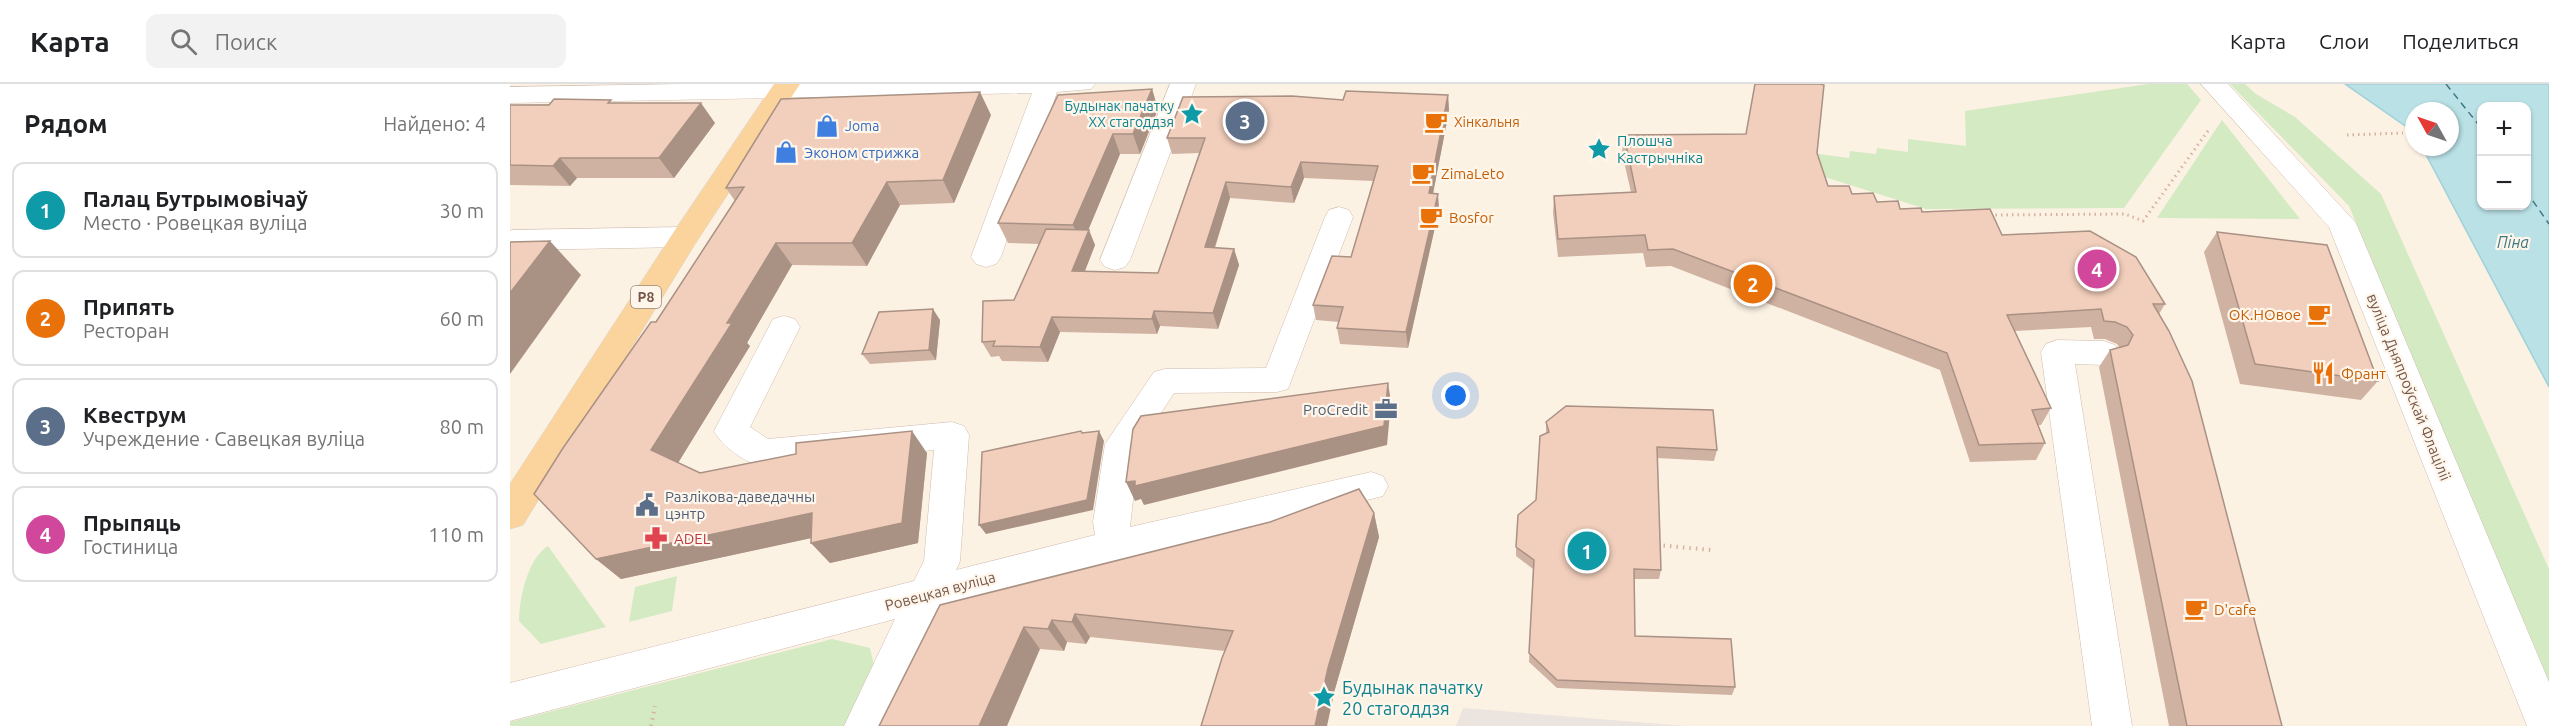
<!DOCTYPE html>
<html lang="ru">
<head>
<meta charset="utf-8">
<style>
  :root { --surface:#fff; --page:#f2f2f2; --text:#202124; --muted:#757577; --line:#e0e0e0; --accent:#e76649 }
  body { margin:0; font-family:Ubuntu,sans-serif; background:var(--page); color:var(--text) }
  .controls { position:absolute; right:18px; top:18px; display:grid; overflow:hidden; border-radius:12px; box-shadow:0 2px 4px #0004 }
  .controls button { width:54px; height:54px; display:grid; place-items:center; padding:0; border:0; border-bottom:2px solid var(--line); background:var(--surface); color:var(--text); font:30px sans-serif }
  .compass { position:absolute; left:1895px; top:18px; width:54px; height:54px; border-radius:50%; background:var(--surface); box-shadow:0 2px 4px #0004; rotate:310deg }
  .you { position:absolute; left:946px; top:312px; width:21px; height:21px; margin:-15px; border:4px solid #fff; border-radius:50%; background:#1a73e8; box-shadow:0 0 0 9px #1a73e833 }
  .badge { display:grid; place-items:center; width:39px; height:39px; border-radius:50%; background:var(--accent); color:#fff; font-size:20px; font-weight:700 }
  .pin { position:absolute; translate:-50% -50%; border:3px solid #fff; box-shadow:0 2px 6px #0006 }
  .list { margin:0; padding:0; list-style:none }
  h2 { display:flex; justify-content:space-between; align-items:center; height:78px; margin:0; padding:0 24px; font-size:26px }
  h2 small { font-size:20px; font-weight:400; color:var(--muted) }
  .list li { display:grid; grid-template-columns:39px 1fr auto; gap:18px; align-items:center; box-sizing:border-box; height:96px; margin:0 12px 12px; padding:0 12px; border:2px solid var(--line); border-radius:12px }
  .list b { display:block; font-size:22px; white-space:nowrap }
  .list p { margin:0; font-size:20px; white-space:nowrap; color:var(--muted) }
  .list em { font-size:20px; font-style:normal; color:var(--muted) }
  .icon { flex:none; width:33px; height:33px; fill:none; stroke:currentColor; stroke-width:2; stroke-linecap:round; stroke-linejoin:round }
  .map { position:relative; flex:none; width:2039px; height:642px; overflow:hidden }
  header { display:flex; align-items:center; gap:36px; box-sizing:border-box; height:84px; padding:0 30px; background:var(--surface); border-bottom:2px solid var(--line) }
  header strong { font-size:28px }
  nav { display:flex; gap:33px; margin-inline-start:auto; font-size:21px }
  .search { width:420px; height:54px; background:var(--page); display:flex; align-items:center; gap:15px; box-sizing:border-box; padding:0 21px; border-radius:12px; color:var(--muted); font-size:22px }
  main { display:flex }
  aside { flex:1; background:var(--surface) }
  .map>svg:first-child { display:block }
  .industrial { fill:#ece4df }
  .green { fill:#d4eac3 }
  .water { fill:#b9e1e6; stroke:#9fd1d8; stroke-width:1.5; fill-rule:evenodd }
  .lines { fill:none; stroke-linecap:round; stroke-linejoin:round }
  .ferry { stroke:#407982; stroke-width:1.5; stroke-dasharray:7 5; stroke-linecap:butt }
  .minor-casing { stroke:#d0bbae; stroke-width:1 }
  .major-casing { stroke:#dbd3d0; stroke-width:1 }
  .path-far1 { stroke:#d7b29f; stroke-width:3; stroke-dasharray:1.5 4; stroke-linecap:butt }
  .path { stroke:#d7b29f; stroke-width:4; stroke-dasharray:1.5 5; stroke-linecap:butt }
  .minor { fill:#fff; fill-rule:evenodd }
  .major { fill:#fbd49d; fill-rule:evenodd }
  .wall { fill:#d0b2a2 }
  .shaded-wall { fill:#a99184 }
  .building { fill:#f2cfbc; stroke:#a99184; stroke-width:1.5 }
  .labels { text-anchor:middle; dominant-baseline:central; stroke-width:4.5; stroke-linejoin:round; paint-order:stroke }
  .far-culture-label { font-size:14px; fill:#0d838f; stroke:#fff6eb; text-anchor:end }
  .far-food-label { font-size:14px; fill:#c56008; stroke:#fff6eb; text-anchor:start }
  .far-shop-label { font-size:14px; fill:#366cbe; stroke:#fff6eb; text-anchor:start }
  .shield { fill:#fff6eb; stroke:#9e877a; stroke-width:1.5 }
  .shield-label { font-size:14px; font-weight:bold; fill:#75574a }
  .culture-label { font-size:15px; fill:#0d838f; stroke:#fff6eb; text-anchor:start }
  .shop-label { font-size:15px; fill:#366cbe; stroke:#fff6eb; text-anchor:start }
  .food-label { font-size:15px; fill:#c56008; stroke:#fff6eb; text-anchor:start }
  .street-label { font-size:15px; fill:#75574a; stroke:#fff6eb }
  .service-label { font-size:15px; fill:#4e5e75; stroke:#fff6eb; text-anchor:end }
  .health-label { font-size:15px; fill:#be3a42; stroke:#fff6eb; text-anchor:start }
  .water-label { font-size:16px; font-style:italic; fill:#407982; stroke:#fff6eb }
  .near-culture-label { font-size:18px; fill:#0d838f; stroke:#fff6eb; text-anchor:start }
</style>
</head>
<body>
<header>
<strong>Карта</strong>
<div class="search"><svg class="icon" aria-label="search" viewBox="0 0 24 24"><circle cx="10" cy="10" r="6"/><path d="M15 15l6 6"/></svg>Поиск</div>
<nav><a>Карта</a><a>Слои</a><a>Поделиться</a></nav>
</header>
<main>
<aside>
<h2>Рядом<small>Найдено: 4</small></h2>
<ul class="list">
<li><span class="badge" style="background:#0f9aa8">1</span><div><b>Палац Бутрымовічаў</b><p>Место · Ровецкая вуліца</p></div><em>30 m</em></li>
<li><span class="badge" style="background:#e8710a">2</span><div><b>Припять</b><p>Ресторан</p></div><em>60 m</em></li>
<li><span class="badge" style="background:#5c6f8a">3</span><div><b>Квеструм</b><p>Учреждение · Савецкая вуліца</p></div><em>80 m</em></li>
<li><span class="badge" style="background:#d1479c">4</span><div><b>Прыпяць</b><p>Гостиница</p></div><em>110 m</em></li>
</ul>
</aside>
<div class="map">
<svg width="2039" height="642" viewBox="0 0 2039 642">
  <rect width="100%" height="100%" fill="#fcf2e4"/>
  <path class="industrial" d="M953,624L1176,642H946Z"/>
  <g class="green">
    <path d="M1638,0H1677L1691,16L1614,124L1416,125L1232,67L1235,60L1339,74L1340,67L1366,70L1367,64L1398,68V55L1456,62L1455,27Z"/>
    <path d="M1720,0H1735L1746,10L1785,33L1871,110L2039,485V600L1839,122Z"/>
    <path d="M1712,36L1790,135L1647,134Z"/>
    <path d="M38,462L96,543L31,560L9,537C9,514 18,474 38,462Z"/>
    <path d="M167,492L162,527L119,538L125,503Z"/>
    <path d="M322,555L360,564L369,603L347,642H0V638Z"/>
  </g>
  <path class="water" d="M1835,0H2039V303L1912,63H1940V27H1904V48ZM1972,22H2016V122H1972Z"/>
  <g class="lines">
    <g class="ferry">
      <path d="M1936,0L1972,45"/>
      <path d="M2016,107L2039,140"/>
    </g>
    <g class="minor-casing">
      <g id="minor">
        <path d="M173,0H585L581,5L547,8L491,173L486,180L476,183L466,180L461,173L522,9L0,19V3Z"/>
        <path d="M660,0H686L620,176L615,183L605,186L595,183L590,176Z"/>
        <path d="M1691,0H1718L1846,139L2039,598V642H2017L1819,143Z"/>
        <path d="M829,123L839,126L843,133L778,305L767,308L664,309L629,363L620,443L861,388L873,392L878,402L873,412L604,478L429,524L375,642H334L385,535L0,637V599L404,497L414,477L424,366L252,383C234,377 213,364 204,347L263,235L274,232L285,235L290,243L240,343L258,355L442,338L454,342L459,351L450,477L446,486L585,451L583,438L595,360L644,288L655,285L756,284L815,133L819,126Z"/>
        <path d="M175,143L185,146L189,153L185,160L175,163L8,166L0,168V147L2,146Z"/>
        <path d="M1547,256L1594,257L1605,261L1610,269L1605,277L1594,281L1565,280L1622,642H1582L1531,268L1536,260Z"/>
      </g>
    </g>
    <g class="major-casing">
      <path id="major" d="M264,0H290L185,160L13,441L0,445V400L165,146Z"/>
    </g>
    <g class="path-far1">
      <path d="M1837,51L1893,49"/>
      <path d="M1480,131L1615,130L1633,137L1700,44"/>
    </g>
    <g class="path">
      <path d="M1147,461L1201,466"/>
      <path d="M141,642L145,622"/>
    </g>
    <use href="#minor" class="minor"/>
    <use href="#major" class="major"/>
  </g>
  <g class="wall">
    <path d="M642,5L648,25L630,70H610L578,146L585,161L575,187L648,189L689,69L662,70L657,54L833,16L938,11L939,27L923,109L929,125L898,264L830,260L827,244L829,238L806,236L803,221L841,173L863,97L794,94L784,119L720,114L705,164L724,165L729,181L708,245L650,242L647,250L550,248L538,278L492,277L489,272L481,273L472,258L504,216L529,160L498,159L488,139Z"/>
    <path d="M103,19L205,39L164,94H67L60,102L0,101V21Z"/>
    <path d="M481,31L444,119L390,121L357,182L282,181L237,259L240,262L168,379L190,389L417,369L408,459L320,479L301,459V454L111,495L86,475L146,238L225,117L216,104Z"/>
    <path d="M1114,51L1307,69L1318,102L1390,125L1412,128L1492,151L1655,220L1649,230L1772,642H1659L1589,283L1600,266L1609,263L1607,260L1595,255H1584L1581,243L1505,247L1541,324L1531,341H1528L1535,359L1526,376L1460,378L1430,286L1161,182L1136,183L1133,169L1048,173L1043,129L1044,112L1121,108L1112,69Z"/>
    <path d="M1707,148L1868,297L1851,316L1730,300L1694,168Z"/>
    <path d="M430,236L426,276L360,280L352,270Z"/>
    <path d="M1036,338L1207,366L1204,377L1147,374L1151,486L1149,495H1124L1125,552L1225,603L1222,611L1047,604L1019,578L1023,485L1006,472V463L1026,416L1036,349Z"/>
    <path d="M864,429L869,453L825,605L715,567L580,553L576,560L557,558L554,567L530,565L430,521Z"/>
  </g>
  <g class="shaded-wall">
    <path d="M642,5L648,25L630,70L623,50Z"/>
    <path d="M470,8L481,31L444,119L433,96Z"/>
    <path d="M938,11L939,27L920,125L919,109Z"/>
    <path d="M191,19L205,39L164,94L149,74Z"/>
    <path d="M603,50L610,70L572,161L563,141Z"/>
    <path d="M50,74L67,94L60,102L43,82Z"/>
    <path d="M791,78L794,94L784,119L781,103Z"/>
    <path d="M377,98L390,121L357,182L342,159Z"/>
    <path d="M716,98L720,114L700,178L695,163Z"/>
    <path d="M928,110L929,125L898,264L896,248Z"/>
    <path d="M579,146L585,161L569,202L562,187Z"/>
    <path d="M40,157L71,191L0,290V209Z"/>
    <path d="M266,159L282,181L237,259L240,262L163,387L141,366Z"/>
    <path d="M724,165L729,181L708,245L703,229Z"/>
    <path d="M423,225L430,236L426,276L419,266Z"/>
    <path d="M644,227L650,242L647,250L642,235Z"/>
    <path d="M542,233L550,248L538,278L530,263Z"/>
    <path d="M878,299L881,318L877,361L634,421L631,415L625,417L616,398L625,397Z"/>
    <path d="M402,347L417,369L408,459L320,479L301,459Z"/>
    <path d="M589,347L594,357L583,426L476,450L469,441Z"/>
    <path d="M302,429L320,450L111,495L86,475Z"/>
    <path d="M864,429L869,453L825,605L817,642H805L818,584Z"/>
    <path d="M565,530L580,553L576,560L562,538Z"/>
    <path d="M542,536L557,558L554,567L538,545Z"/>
    <path d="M514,543L530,565L497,642H469Z"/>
  </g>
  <g class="building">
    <path d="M1245,0H1310L1314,1L1307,69L1318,102H1339L1342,110L1363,109L1367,118L1388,117L1390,125L1411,124L1412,128L1480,125L1492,151L1580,147L1626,173L1655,220H1643L1659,247L1682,297L1772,642H1677L1600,266L1618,261L1623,251L1617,243L1605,238L1594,237L1591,225L1497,231L1541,324L1522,326L1535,359L1469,361L1437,269L1163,165L1138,166L1135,151L1048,155L1044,112L1126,108L1114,51L1236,50Z"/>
    <path d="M642,5L623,50H603L563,141L488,139L548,11Z"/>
    <path d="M836,7L938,11L919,109L928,110L896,248L827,244L833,223L803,221L822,172L841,173L868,82L791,78L781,103L716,98L695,163L724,165L703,229L644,227L642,235L542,233L530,263L483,262L485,257L472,258L473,217L504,216L536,145L579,146L562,187L648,189L695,54H657L673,13L782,12L833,16Z"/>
    <path d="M470,8L433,96L377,98L342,159H266L217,239H222L141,366L190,389L286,370V359L402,347L392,439L301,459L302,429L86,475L24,410L53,364L141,238H146L234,103L216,104L271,15Z"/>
    <path d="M44,15L101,16L98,19H191L149,74H50L43,82L0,81V21H39Z"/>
    <path d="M1707,148L1817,161L1868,297L1745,280Z"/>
    <path d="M40,157L0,209V158Z"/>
    <path d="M423,225L419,266L352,270L369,228Z"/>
    <path d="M878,299L874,342L625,402V397L616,398L623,345L631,332Z"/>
    <path d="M1056,322L1203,326L1207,366L1147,363L1151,486L1124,485L1125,552L1221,555L1225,603L1047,596L1019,569L1024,476L1006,463L1008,431L1026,416L1030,352L1039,348L1036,338Z"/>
    <path d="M571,347L572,349L589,347L577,416L469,441L472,368Z"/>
    <path d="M849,405L864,429L818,584L805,642H691L712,574L723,547L565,530L562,538L542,536L538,545L514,543L469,642H369L430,521L760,438Z"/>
  </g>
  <defs>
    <g id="sight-bare" transform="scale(1.8)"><path d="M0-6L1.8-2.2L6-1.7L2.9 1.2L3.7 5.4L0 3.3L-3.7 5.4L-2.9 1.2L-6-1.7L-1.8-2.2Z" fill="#0f9aa8" stroke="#fff6eb" stroke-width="2.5" paint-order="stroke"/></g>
    <g id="cafe-bare" transform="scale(1.8)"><path d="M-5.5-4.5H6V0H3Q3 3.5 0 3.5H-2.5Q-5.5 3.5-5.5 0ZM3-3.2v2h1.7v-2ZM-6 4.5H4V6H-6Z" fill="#e8710a" stroke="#fff6eb" stroke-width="2.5" paint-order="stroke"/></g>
    <g id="shop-bare" transform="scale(1.8)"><path d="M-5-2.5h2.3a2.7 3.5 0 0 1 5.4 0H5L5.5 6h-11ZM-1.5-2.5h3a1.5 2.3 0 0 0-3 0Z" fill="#3f7fe0" stroke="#fff6eb" stroke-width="2.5" paint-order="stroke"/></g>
    <g id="restaurant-bare" transform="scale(1.8)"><path d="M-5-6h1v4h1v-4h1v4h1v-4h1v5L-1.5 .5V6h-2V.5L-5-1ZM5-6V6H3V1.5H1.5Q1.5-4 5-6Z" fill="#e8710a" stroke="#fff6eb" stroke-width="2.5" paint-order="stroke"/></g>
    <g id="office-bare" transform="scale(1.8)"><path d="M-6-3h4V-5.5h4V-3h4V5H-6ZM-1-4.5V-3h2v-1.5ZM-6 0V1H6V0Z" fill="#5c6f8a" stroke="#fff6eb" stroke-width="2.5" paint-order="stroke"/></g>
    <g id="civic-bare" transform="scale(1.8)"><path d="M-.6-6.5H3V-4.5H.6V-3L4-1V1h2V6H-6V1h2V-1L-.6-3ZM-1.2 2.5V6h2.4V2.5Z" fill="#5c6f8a" stroke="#fff6eb" stroke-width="2.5" paint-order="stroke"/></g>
    <g id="pharmacy-bare" transform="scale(1.8)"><path d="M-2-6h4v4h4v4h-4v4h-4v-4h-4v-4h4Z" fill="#e0444e" stroke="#fff6eb" stroke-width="2.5" paint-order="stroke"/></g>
  </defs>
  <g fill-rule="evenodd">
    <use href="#sight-bare" x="682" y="30"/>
    <use href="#cafe-bare" x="926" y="38"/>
    <use href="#shop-bare" x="317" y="42"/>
    <use href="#sight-bare" x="1089" y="65"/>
    <use href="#shop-bare" x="276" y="68"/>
    <use href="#cafe-bare" x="913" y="89"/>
    <use href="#cafe-bare" x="921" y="133"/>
    <use href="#cafe-bare" x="1809" y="230"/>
    <use href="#restaurant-bare" x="1813" y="289"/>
    <use href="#office-bare" x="876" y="325"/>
    <use href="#civic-bare" x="137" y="421"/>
    <use href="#pharmacy-bare" x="146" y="454"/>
    <use href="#cafe-bare" x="1686" y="525"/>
    <use href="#sight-bare" x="814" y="613"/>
  </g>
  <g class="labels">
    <g class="far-culture-label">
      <text x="664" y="22">Будынак пачатку<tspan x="664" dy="16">ХХ стагоддзя</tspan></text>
    </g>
    <g class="far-food-label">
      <text x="944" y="38">Хінкальня</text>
    </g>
    <g class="far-shop-label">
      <text x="335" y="42">Joma</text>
    </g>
    <rect class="shield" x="121" y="202" width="30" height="22" rx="4.5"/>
    <g class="shield-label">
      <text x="136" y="213">Р8</text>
    </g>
    <g class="culture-label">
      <text x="1107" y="56">Плошча<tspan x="1107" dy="17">Кастрычніка</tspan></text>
    </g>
    <g class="shop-label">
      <text x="294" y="68">Эконом стрижка</text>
    </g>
    <g class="food-label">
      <text x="931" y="89">ZimaLeto</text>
      <text x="939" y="133">Bosfor</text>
      <text x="1791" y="230" text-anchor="end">ОК.НОвое</text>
      <text x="1831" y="289">Франт</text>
      <text x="1704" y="525">D'cafe</text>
    </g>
    <g class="street-label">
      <text transform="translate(1899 303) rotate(68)">вуліца Дняпроўскай Флаціліі</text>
      <text transform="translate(430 507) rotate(-15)">Ровецкая вуліца</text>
    </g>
    <g class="service-label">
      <text x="858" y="325">ProCredit</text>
      <text x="155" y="412" text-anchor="start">Разлікова-даведачны<tspan x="155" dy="17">цэнтр</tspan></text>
    </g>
    <g class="health-label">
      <text x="164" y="454">ADEL</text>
    </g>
    <g class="water-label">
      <text x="2003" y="158">Піна</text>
    </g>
    <g class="near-culture-label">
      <text x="832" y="603">Будынак пачатку<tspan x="832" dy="21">20 стагоддзя</tspan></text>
    </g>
  </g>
</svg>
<div class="controls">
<button>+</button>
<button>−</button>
</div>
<svg class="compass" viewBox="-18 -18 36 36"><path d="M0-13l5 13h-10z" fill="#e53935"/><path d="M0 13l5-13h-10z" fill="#757577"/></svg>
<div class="you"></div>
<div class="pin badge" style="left:1077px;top:467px;background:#0f9aa8">1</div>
<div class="pin badge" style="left:1243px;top:200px;background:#e8710a">2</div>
<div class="pin badge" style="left:735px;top:37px;background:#5c6f8a">3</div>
<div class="pin badge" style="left:1587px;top:185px;background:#d1479c">4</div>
</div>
</main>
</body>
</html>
